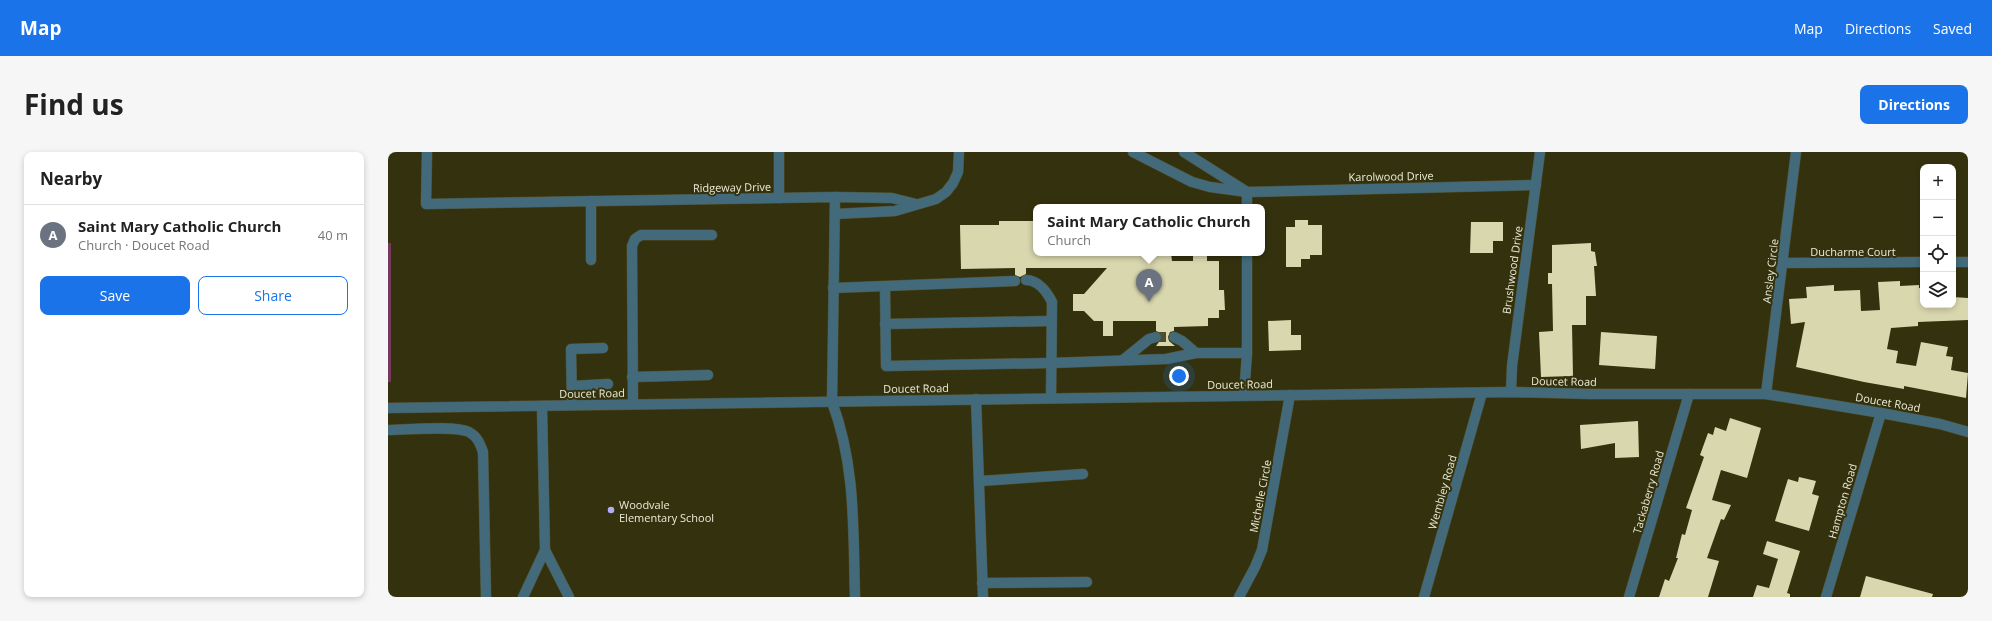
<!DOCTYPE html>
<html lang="en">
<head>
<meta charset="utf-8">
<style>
  :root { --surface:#fff; --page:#f6f6f6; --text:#222; --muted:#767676; --line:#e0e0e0; --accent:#1a73e8 }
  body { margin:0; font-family:"Open Sans",sans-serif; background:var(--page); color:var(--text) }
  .controls { position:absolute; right:12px; top:12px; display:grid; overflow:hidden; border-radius:8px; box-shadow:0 2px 6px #0003 }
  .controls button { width:36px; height:36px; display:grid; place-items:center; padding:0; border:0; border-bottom:1px solid var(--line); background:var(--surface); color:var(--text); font:20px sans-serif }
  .you { position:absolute; left:791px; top:224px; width:14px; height:14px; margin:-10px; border:3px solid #fff; border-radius:50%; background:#1a73e8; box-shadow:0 0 0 6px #1a73e833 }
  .badge { display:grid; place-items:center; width:26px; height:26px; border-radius:50%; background:var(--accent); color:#fff; font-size:13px; font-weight:700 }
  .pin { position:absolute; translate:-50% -33px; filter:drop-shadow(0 1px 2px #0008) }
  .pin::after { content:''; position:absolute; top:21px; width:14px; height:12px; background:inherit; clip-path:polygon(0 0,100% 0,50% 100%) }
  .popup { position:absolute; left:645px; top:52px; width:232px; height:52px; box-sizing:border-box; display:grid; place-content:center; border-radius:8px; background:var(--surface); filter:drop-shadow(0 1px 3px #0005); font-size:13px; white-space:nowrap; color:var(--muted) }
  .popup b { font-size:15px; color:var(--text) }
  .popup::after { content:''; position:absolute; left:50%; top:100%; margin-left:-8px; border:8px solid transparent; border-top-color:var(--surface) }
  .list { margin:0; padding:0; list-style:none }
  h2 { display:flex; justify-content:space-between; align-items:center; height:52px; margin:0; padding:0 16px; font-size:17px }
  h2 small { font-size:13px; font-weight:400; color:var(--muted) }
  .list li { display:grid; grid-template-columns:26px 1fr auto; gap:12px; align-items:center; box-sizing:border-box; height:60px; padding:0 16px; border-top:1px solid var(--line) }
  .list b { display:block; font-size:15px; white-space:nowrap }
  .list p { margin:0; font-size:13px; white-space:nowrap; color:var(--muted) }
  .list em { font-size:13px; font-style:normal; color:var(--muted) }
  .actions { display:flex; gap:8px; padding:12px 16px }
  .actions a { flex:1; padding:9px 0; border:1px solid var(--accent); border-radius:8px; text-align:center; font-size:14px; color:var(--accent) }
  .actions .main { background:var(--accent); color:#fff }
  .icon { flex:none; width:22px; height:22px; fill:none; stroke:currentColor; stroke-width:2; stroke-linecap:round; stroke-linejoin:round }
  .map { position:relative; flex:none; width:1580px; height:445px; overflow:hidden; border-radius:8px }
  header { display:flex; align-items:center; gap:24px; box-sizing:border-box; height:56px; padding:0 20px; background:var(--accent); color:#fff }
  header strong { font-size:19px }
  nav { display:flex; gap:22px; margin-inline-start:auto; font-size:14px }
  .intro { display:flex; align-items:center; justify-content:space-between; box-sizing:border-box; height:96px; padding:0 24px }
  h1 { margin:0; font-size:28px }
  .button { padding:10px 18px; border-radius:8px; background:var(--accent); color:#fff; font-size:14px; font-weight:700 }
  main { display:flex; gap:24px; padding:0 24px }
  aside { flex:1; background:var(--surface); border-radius:8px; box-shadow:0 2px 6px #0003 }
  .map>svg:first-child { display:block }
  .green { fill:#76385c }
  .building { fill:#d8d7ae }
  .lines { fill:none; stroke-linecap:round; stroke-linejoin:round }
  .minor-tunnel { stroke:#4f4e2c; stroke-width:10; stroke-dasharray:10 5; stroke-linecap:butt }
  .minor-casing { stroke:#514f2e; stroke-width:11 }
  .minor { stroke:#426a7b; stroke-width:10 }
  .poi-dot { fill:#b2adfa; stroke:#34320e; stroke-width:1.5 }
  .labels { text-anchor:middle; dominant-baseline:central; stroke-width:4; stroke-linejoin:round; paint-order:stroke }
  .street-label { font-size:11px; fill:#ebead6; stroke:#34320e }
  .poi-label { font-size:11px; fill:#ebead6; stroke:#34320e; text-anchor:start }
</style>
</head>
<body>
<header>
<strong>Map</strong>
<nav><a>Map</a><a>Directions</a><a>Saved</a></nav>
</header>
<div class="intro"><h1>Find us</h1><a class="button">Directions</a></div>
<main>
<aside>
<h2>Nearby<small></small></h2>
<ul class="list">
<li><span class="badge" style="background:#6b7280">A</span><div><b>Saint Mary Catholic Church</b><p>Church · Doucet Road</p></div><em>40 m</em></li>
</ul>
<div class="actions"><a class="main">Save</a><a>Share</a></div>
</aside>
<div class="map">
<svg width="1580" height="445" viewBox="0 0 1580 445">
  <rect width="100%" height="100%" fill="#34320e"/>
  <rect class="green" x="0" y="91" width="3" height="139"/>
  <g class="building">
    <path d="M907,68H920V73H934V103H922V107H913V115H898V75H907Z"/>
    <path d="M611,69H648V101H783L784,109H805V102H819V109H831V138H836L837,158H831V166H820V174L786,175V179L782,180L780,185L781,189L787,194H768L774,186L773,181L768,179V169H725V184H715V169H706L696,159H685V142H696L719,116H638V122L632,125L627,123V116L573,117L572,73H611Z"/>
    <path d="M1083,70H1115V89H1105V101H1082Z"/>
    <path d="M1203,91V99L1207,100L1209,114H1206L1208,144H1198V173H1184L1185,224L1153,225L1151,180L1165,179L1164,132H1160V121H1164V93Z"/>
    <path d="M1512,129V134L1531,133V136H1535V153H1565V145L1580,146V168L1530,170V174L1503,176L1499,197L1510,199L1508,211L1528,214L1533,190L1560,195L1558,204L1565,205L1563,218L1580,221L1578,246L1516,234V237L1476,230L1408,215L1417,170L1403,172L1401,147L1419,146L1418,135L1446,133V139L1472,138L1473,159L1492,158L1490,130Z"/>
    <path d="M903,168V183H913V198L881,199L880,169Z"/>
    <path d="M1213,180L1269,184L1267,217L1211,213Z"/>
    <path d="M1342,266L1373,276L1359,326L1333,318L1324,348L1343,353L1336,368L1333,367L1319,406L1331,409L1320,445H1271L1277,427L1281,429L1290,406H1288L1294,382L1297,383L1304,358L1298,356L1316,305L1312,303L1320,281L1325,283L1327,275L1338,279Z"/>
    <path d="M1250,269L1251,305L1227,306V291L1193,297L1192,273Z"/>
    <path d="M1411,325L1428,329L1424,342L1431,344L1421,379L1387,369L1400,327L1410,330Z"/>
    <path d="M1379,389L1412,399L1399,441L1402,442V445H1365L1369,433L1381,436L1390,407L1375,402Z"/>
    <path d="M1478,424L1545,442L1544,445H1472Z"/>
  </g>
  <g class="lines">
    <path class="minor-tunnel" d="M768,185H786"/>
    <g class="minor-casing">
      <g id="minor">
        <path d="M39,0L38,52L447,45L504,46L528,52"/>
        <path d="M745,0L804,30L822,35L859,40L1148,33"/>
        <path d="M796,0L859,40V55"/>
        <path d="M447,45L444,250C468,314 465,378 467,445"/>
        <path d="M391,46V0"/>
        <path d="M203,49V108"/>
        <path d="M447,62L507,59L548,47L558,40L565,31L570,20L571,0"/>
        <path d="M1565,110H1580"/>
        <path d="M1395,111L1535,110"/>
        <path d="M638,128C650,128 659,140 664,150L663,246"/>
        <path d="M497,135L498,214L663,211L778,207L808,201H859V101"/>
        <path d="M445,136L627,129"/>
        <path d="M497,172L663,169"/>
        <path d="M786,185L794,189L808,201"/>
        <path d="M735,208L761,187L768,185"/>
        <path d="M244,225L320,223"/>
        <path d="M184,234L220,232"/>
        <path d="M1123,240L1124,214L1152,0"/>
        <path d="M1378,242L1408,0"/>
        <path d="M856,243L859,201"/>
        <path d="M588,247L595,445"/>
        <path d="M245,252L244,94L247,87L253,83H324"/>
        <path d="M184,253L183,197L215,196"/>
        <path d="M154,254L157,398L181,445"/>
        <path d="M0,256L1123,240L1203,242H1378L1493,261L1552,272L1580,280"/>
        <path d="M0,278C19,278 66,273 81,280C90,285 92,292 95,300L98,445"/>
        <path d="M592,329L695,322"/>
        <path d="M594,431L699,430"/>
        <path d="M135,445L157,398"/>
        <path d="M851,445L867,415L874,398L902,243"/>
        <path d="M1036,445L1094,241"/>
        <path d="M1241,445L1301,242"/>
        <path d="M1438,445L1493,261"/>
      </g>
    </g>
    <use href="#minor" class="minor"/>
  </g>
  <circle class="poi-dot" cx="223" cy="358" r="4"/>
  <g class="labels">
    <g class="street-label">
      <text transform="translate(1003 24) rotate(-1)">Karolwood Drive</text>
      <text transform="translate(344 35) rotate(-1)">Ridgeway Drive</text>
      <text x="1465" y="99">Ducharme Court</text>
      <text transform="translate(1124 118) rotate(-82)">Brushwood Drive</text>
      <text transform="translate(1382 119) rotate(-83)">Ansley Circle</text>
      <text transform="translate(1176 229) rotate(1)">Doucet Road</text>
      <text transform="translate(852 232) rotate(-1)">Doucet Road</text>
      <text transform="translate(528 236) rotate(-1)">Doucet Road</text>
      <text transform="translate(204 241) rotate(-1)">Doucet Road</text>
      <text transform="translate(1500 250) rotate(10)">Doucet Road</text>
      <text transform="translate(1054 340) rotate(-74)">Wembley Road</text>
      <text transform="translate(1260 340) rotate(-74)">Tackaberry Road</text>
      <text transform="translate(872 344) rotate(-79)">Michelle Circle</text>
      <text transform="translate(1454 349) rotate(-74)">Hampton Road</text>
    </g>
    <g class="poi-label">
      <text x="231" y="352">Woodvale<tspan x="231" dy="13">Elementary School</tspan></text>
    </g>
  </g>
</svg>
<div class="controls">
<button>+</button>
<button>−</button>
<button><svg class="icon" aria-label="locate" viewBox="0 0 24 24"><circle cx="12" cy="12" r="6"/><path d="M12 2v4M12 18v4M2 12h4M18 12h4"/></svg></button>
<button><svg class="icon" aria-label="layers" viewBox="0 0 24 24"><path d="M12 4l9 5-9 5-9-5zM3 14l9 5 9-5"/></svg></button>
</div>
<div class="you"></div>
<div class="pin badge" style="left:761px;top:150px;background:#6b7280">A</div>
<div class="popup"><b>Saint Mary Catholic Church</b>Church</div>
</div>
</main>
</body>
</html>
